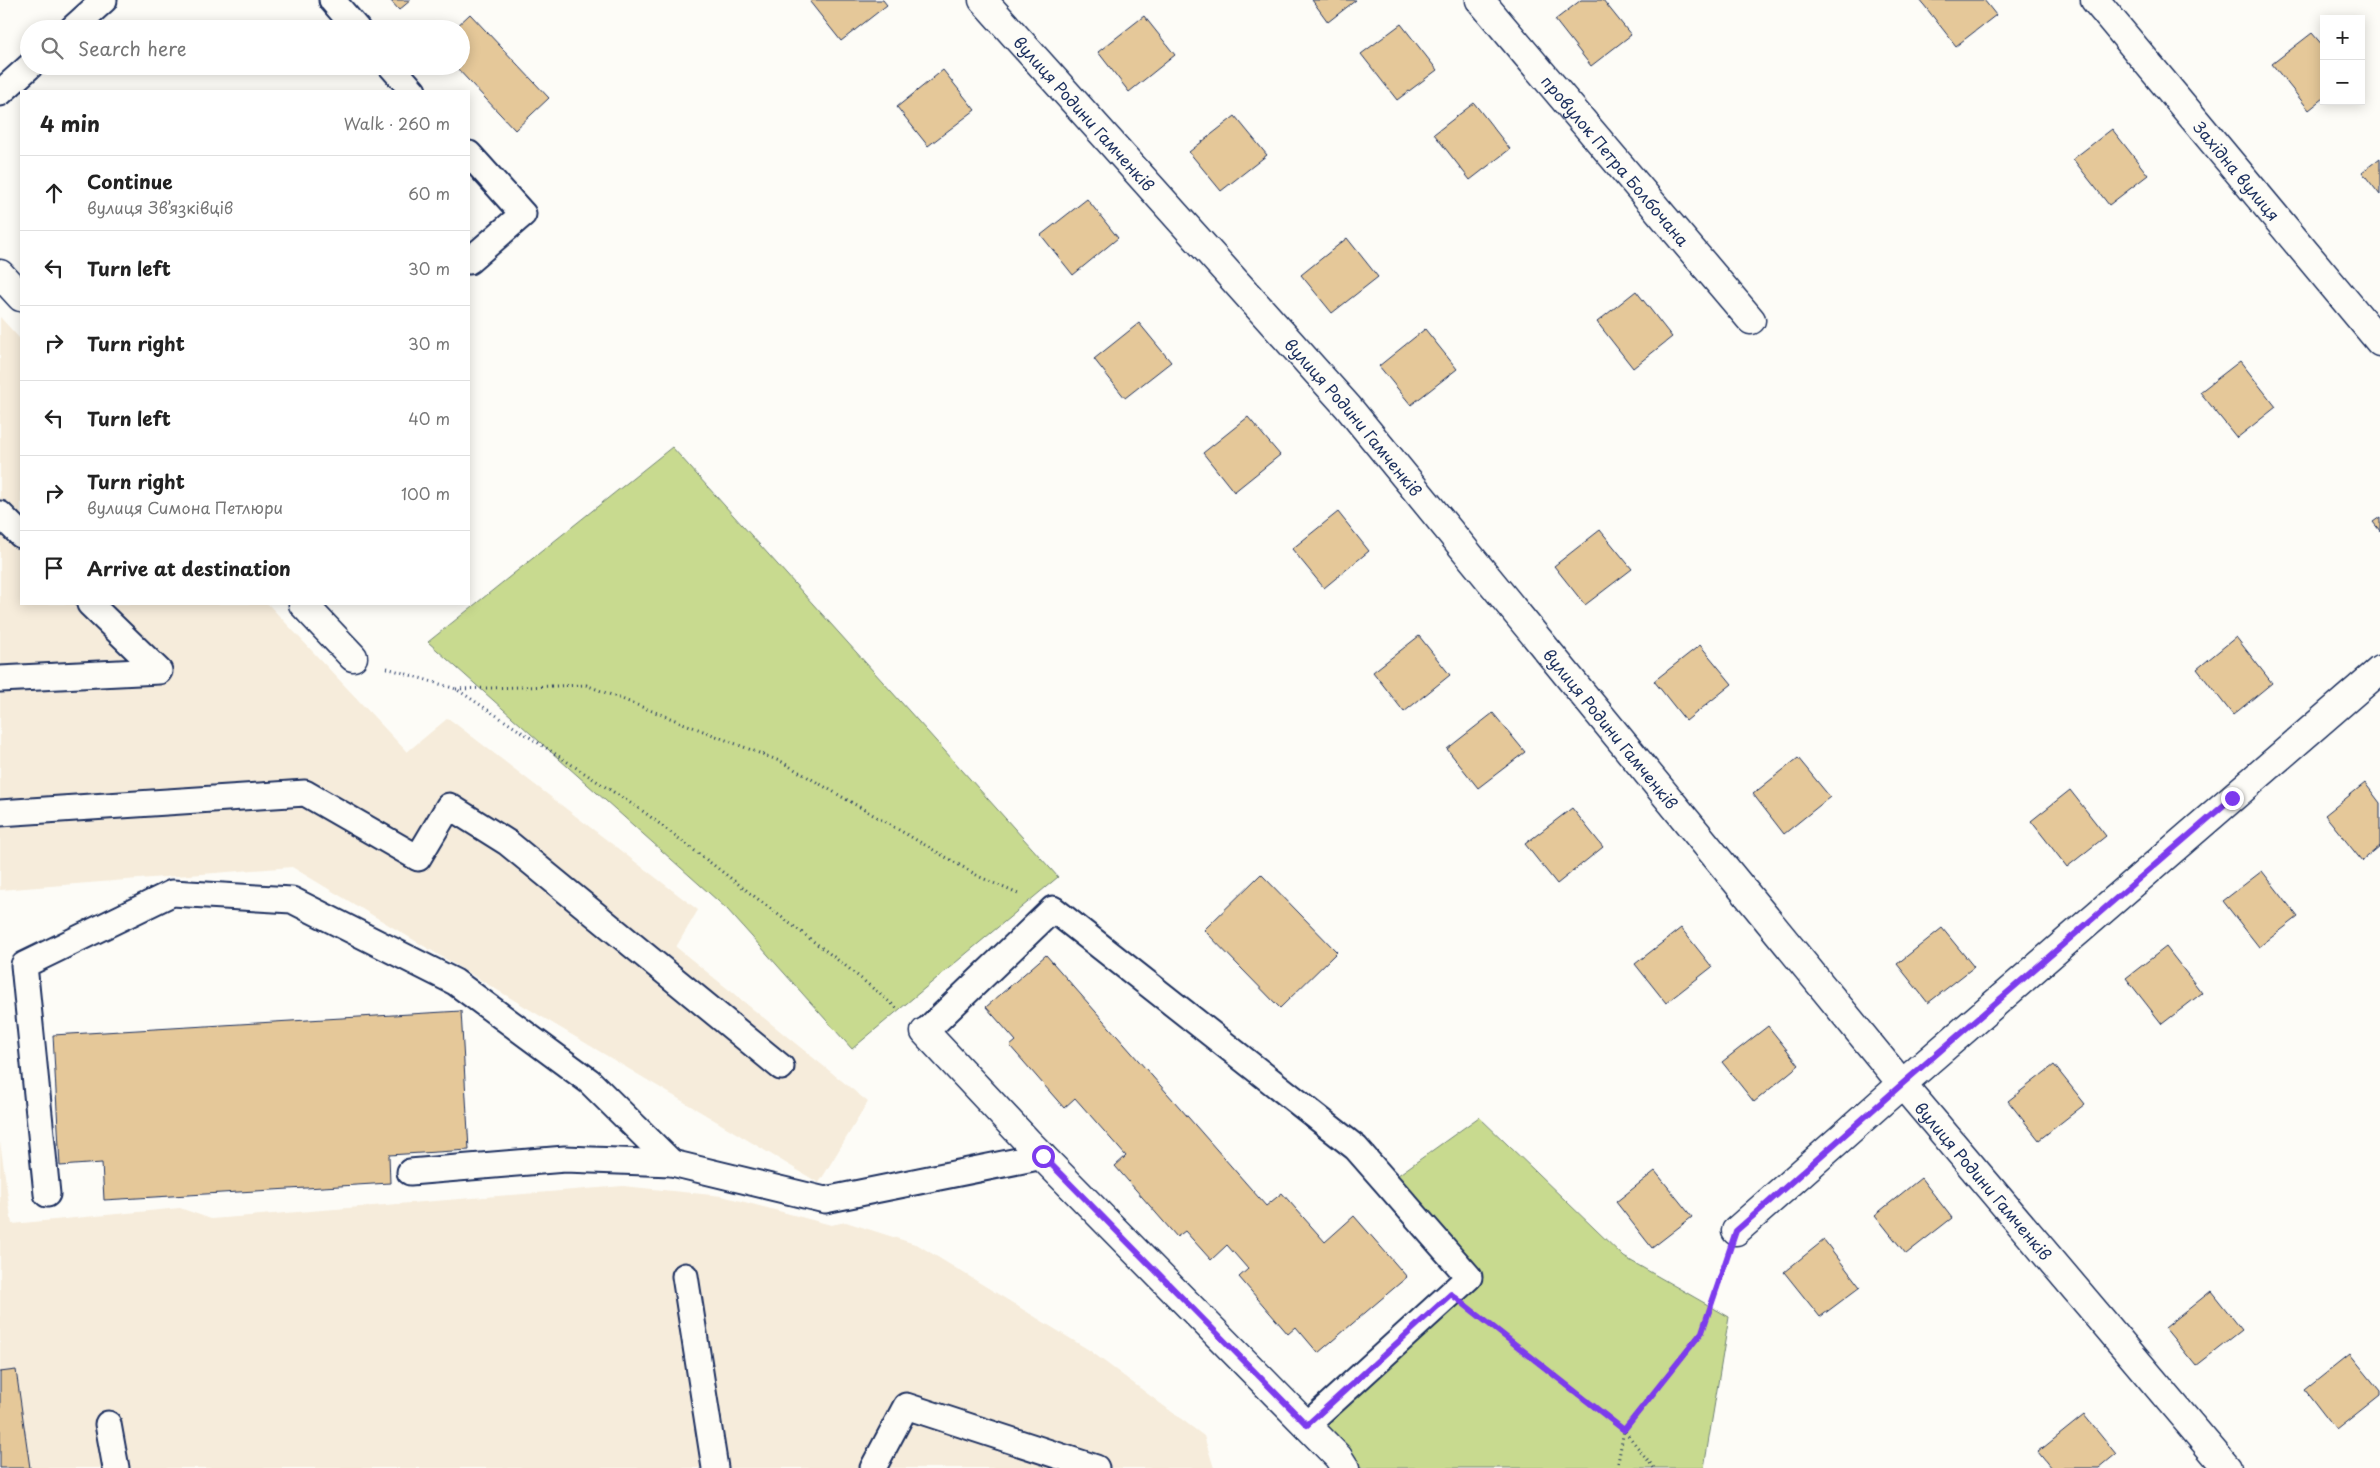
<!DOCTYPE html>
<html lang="en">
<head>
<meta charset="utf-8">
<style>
  :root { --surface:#fff; --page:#f6f6f6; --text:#222; --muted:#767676; --line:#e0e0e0 }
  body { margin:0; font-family:"Playpen Sans",sans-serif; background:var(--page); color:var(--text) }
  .controls { position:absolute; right:15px; top:15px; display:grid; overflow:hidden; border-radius:0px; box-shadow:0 2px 12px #0003 }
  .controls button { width:45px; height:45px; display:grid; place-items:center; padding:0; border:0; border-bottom:1px solid var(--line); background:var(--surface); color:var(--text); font:25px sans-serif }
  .stop { position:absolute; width:15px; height:15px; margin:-11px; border:4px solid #7c3aed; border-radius:50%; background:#fff }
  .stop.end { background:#7c3aed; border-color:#fff; box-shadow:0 1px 5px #0008 }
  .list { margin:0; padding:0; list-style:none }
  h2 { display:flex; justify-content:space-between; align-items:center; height:65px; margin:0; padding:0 20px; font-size:21px }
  h2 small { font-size:16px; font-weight:400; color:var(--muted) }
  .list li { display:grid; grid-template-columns:32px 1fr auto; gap:15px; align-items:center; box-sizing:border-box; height:75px; padding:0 20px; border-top:1px solid var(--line) }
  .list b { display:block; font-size:19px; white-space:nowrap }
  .list p { margin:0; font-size:16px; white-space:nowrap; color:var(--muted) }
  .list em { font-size:16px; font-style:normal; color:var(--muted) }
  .icon { flex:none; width:28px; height:28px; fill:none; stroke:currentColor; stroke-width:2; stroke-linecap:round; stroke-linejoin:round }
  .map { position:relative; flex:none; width:2380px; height:1468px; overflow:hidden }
  .search { position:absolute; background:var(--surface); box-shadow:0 2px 12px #0003; left:20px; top:20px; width:450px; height:55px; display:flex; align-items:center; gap:12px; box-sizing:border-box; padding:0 18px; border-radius:28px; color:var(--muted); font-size:19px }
  .panel { position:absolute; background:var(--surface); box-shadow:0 2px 12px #0003; left:20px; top:90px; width:450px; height:515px; border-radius:0px }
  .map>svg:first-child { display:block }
  .built { fill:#f6ecdb }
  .green { fill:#c8da8f; stroke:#728476 }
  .building { fill:#e5c899; stroke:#1b2f5e }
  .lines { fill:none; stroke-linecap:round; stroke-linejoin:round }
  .service-casing { stroke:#1b2f5e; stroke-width:29 }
  .minor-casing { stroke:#1b2f5e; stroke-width:31 }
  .path { stroke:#1b2f5e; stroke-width:3; stroke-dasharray:1 4; stroke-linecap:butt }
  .service { stroke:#fdfcf7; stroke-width:25 }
  .minor { stroke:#fdfcf7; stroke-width:28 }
  .route { stroke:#7c3aed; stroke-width:6 }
  .labels { text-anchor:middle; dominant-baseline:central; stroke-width:4; stroke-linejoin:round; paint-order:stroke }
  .street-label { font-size:16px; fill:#1b2f5e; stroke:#fdfcf7 }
</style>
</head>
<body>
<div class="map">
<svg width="2380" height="1468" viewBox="0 0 2380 1468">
  <rect width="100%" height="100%" fill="#fdfcf7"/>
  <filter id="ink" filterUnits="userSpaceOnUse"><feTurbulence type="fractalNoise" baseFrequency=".02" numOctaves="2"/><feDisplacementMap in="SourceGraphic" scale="10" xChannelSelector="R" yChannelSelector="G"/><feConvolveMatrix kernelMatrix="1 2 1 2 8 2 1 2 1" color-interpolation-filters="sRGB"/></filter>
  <g filter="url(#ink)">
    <g class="built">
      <path d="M0,317L21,340V604H268L407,752L448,718L698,910L676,947L868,1102L819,1183L292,867L0,890Z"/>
      <path d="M0,1142L12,1224L180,1208L211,1219L623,1186L722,1196L831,1225L846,1222L918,1245L1089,1350L1204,1436L1214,1468H0Z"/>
    </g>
    <g class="green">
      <path d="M672,447L1058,877L852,1049L727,909L428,642Z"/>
      <path d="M1479,1117L1624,1257L1729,1317L1704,1468H1345L1307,1425L1469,1278L1387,1183Z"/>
    </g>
    <g class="building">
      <path d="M390,0H411L399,10Z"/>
      <path d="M812,0H883L887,5L841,41L810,2Z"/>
      <path d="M1312,0H1356L1328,22Z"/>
      <path d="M1581,0H1603L1631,35L1591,66L1555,20Z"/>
      <path d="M1920,0H1984L1996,15L1956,46Z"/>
      <path d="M470,14L549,98L515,130L455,66H461V29H454Z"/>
      <path d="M1144,16L1175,55L1129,92L1098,52Z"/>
      <path d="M1401,24L1437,70L1397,100L1361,54Z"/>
      <path d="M2312,33L2324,47V98L2309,110L2272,64Z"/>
      <path d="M943,70L975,110L928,146L897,107Z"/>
      <path d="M1474,103L1510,149L1470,180L1434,134Z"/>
      <path d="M1235,116L1267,155L1221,191L1189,152Z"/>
      <path d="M2112,129L2148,175L2109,205L2073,159Z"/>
      <path d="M2380,158V195L2362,172Z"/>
      <path d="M1087,199L1118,238L1073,275L1041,235Z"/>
      <path d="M1347,238L1378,277L1332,313L1301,275Z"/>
      <path d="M1636,291L1672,337L1633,368L1597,322Z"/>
      <path d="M1139,323L1171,362L1125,398L1094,359Z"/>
      <path d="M1425,329L1457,369L1411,405L1379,366Z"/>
      <path d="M2240,361L2276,407L2237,438L2200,392Z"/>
      <path d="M1248,417L1280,455L1234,492L1203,453Z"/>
      <path d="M1338,512L1369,551L1324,588L1292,549Z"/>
      <path d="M2380,517V531L2373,522Z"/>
      <path d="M1600,530L1632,569L1585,605L1554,566Z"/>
      <path d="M1419,636L1450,675L1404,712L1373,672Z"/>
      <path d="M2236,637L2272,683L2233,715L2197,669Z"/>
      <path d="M1700,645L1732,684L1686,721L1654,681Z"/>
      <path d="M1493,713L1525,752L1478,788L1447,749Z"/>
      <path d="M1798,758L1830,797L1784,834L1753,794Z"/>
      <path d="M2365,783L2380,803V846L2362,861L2325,815Z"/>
      <path d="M2070,790L2106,836L2067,867L2031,821Z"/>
      <path d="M1572,808L1603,847L1557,884L1525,844Z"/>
      <path d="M2262,871L2298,917L2259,947L2223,901Z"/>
      <path d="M1261,874L1337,952L1280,1008L1204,930Z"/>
      <path d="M1681,928L1712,967L1666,1003L1635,964Z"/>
      <path d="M1942,928L1974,967L1928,1003L1897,964Z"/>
      <path d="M2166,947L2202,993L2162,1024L2126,978Z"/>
      <path d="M1046,955L1266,1206L1282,1193L1325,1242L1354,1216L1407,1277L1318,1353L1296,1327L1288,1334L1239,1277L1248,1269L1227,1245L1211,1260L1185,1231L1177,1237L1115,1166L1126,1156L1075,1098L1064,1108L1010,1046L1016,1041L986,1007Z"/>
      <path d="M461,1011L469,1150L389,1155L390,1183L104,1200L102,1163L60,1166L53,1035Z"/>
      <path d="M1768,1026L1799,1065L1754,1102L1722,1062Z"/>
      <path d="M2054,1065L2085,1104L2039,1140L2008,1101Z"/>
      <path d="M1655,1171L1692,1217L1652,1248L1616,1202Z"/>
      <path d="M1921,1178L1952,1218L1906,1254L1875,1215Z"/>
      <path d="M1824,1240L1860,1287L1820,1317L1784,1272Z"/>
      <path d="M2211,1291L2242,1330L2196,1366L2165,1328Z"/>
      <path d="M2350,1354L2380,1391V1395L2336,1430L2305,1390Z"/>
      <path d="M16,1370L30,1468H0V1372Z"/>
      <path d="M2084,1415L2116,1454L2099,1468H2051L2038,1452Z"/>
    </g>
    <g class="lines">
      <g class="service-casing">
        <g id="service">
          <path d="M332,0L357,29"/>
          <path d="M72,29L104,0"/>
          <path d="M391,66L413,91"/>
          <path d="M0,93L30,66"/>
          <path d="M469,154L523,214L469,261"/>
          <path d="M0,514L21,535"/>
          <path d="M0,679L159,671L90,604"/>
          <path d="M0,813L305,793L418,858L449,806L508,843L781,1067"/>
          <path d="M925,1032L1053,909L1356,1148L1469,1277L1307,1425"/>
          <path d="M410,1172L565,1159L672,1163L825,1200L1043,1156"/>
          <path d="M47,1194L24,965L172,893L292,900L455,982L589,1081L672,1163"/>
          <path d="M685,1276L715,1468"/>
          <path d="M108,1424L116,1468"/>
          <path d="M873,1468L906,1406L1096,1468"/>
        </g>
      </g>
      <g class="minor-casing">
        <g id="minor">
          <path id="s1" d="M983,0L1348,407L1902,1084L2227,1468"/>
          <path id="s2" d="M1480,0L1751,320"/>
          <path id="s3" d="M2095,0L2380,342"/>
          <path d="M0,274L21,297"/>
          <path d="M303,604L353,657"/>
          <path d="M925,1032L1029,1143L1338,1457L1345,1468"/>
          <path d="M1736,1231L1902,1084L2380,670"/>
        </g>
      </g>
      <g class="path">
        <path d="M387,668L456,689L644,812L847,967L898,1009"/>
        <path d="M456,689L586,685L782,762L980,877L1018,894"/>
        <path d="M1480,1317L1624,1430L1654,1468"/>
        <path d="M1617,1468L1624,1430L1702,1332L1725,1265"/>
      </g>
      <use href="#service" class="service"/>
      <use href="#minor" class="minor"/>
    </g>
  </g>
  <g class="lines" filter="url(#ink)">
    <path class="route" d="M1043,1156L1307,1425L1451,1294L1624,1430L1702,1332L1736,1231L1902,1084L2232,798"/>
  </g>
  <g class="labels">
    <g class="street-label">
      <text stroke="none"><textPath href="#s1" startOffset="152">вулиця Родини Гамченків</textPath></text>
      <text stroke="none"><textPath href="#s2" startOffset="210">провулок Петра Болбочана</textPath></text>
      <text stroke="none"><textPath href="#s3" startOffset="222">Західна вулиця</textPath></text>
      <text stroke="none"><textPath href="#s1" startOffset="558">вулиця Родини Гамченків</textPath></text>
      <text stroke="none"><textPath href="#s1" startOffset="962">вулиця Родини Гамченків</textPath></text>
      <text stroke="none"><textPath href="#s1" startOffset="1548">вулиця Родини Гамченків</textPath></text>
    </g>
  </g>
</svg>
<div class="controls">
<button>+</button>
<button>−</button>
</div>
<div class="stop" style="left:1043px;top:1156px"></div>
<div class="stop end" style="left:2232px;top:798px"></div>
<div class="search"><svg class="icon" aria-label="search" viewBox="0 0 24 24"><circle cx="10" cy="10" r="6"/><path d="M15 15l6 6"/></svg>Search here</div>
<section class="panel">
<h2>4 min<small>Walk · 260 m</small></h2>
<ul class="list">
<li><svg class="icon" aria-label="ahead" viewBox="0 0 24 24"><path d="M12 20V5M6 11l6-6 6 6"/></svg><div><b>Continue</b><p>вулиця Звʼязківців</p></div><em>60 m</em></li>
<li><svg class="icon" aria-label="left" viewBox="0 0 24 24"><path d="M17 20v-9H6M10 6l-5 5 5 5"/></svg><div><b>Turn left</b></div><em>30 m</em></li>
<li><svg class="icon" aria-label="right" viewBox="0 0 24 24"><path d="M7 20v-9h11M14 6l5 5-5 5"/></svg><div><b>Turn right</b></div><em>30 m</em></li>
<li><svg class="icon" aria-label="left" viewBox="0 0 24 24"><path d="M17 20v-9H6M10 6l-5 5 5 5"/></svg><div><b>Turn left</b></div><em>40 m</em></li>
<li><svg class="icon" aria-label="right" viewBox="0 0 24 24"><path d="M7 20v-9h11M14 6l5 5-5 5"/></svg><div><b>Turn right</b><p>вулиця Симона Петлюри</p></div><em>100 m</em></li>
<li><svg class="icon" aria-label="arrive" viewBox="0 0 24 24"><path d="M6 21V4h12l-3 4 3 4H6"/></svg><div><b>Arrive at destination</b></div></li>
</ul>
</section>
</div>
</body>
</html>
